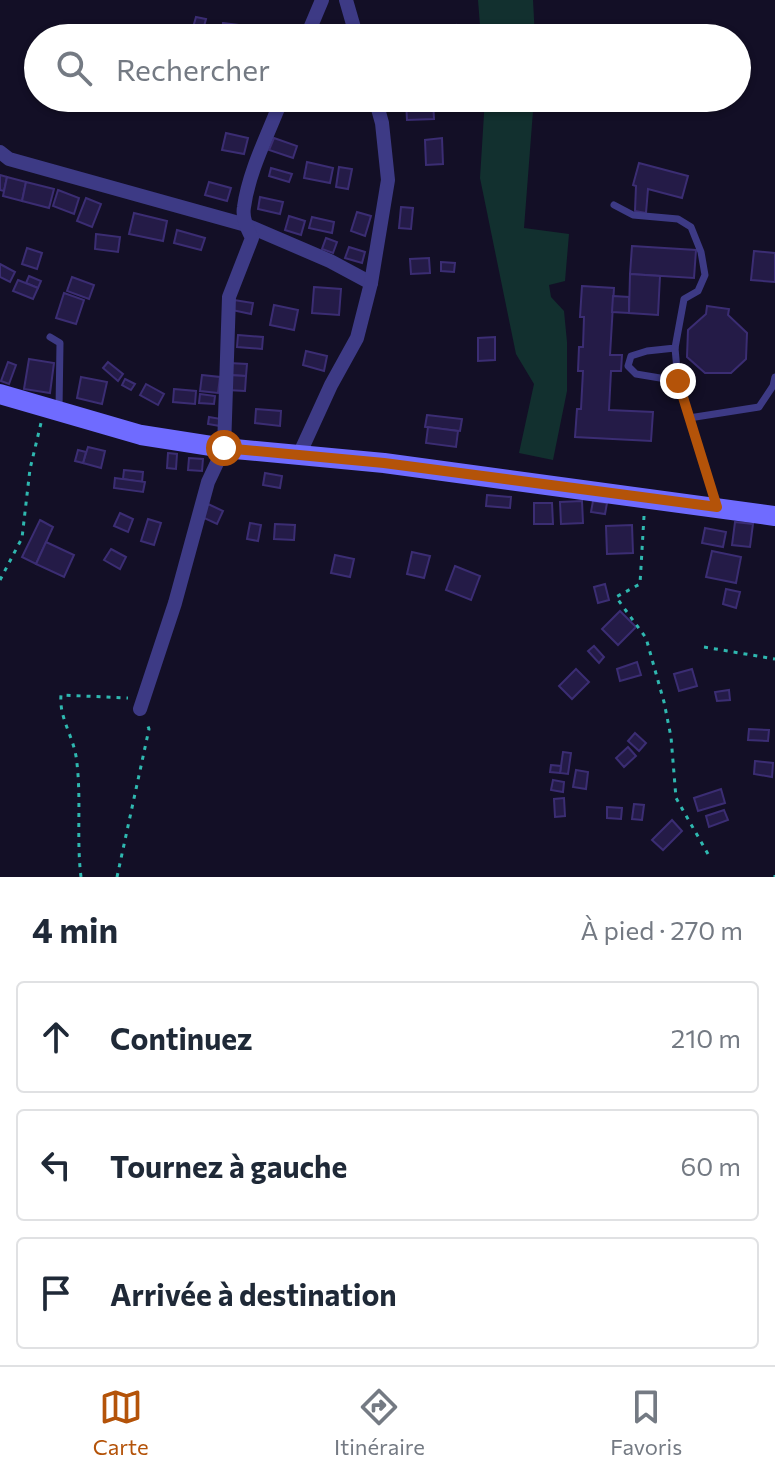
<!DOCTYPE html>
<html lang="fr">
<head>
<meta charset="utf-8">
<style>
  :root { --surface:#fff; --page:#f6f6f7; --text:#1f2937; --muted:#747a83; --line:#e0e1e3; --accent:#b45309 }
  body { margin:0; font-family:Commissioner,sans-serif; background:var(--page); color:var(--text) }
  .stop { position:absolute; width:24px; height:24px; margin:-18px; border:6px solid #b45309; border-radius:50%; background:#fff }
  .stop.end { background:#b45309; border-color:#fff; box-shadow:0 2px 8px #0008 }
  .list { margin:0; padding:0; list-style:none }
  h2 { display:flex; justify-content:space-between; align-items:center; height:104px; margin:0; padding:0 32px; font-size:34px }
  h2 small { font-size:26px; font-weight:400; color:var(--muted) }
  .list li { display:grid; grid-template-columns:52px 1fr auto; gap:24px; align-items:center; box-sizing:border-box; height:112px; margin:0 16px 16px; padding:0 16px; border:2px solid var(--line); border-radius:8px }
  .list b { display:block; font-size:30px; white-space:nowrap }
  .list em { font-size:26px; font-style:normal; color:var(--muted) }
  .icon { flex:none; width:44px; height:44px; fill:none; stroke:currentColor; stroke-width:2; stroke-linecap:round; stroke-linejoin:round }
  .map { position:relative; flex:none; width:775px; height:877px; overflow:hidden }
  .search { position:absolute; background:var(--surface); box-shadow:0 2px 6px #0004; left:24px; right:24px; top:24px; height:88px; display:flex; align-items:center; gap:20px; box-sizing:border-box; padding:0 28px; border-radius:44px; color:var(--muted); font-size:30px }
  .sheet { height:488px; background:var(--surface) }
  nav { display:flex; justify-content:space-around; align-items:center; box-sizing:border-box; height:112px; border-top:2px solid var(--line); background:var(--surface); font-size:22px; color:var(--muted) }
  nav a { display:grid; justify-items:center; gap:4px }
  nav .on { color:var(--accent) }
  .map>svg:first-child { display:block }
  .green { fill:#12302f }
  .building { fill:#241b47; stroke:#3b2d73; stroke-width:2 }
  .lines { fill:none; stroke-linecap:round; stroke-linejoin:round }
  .path { stroke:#2fb8b0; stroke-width:3; stroke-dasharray:4 6; stroke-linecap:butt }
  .service { stroke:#3d3a85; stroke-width:7 }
  .minor { stroke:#3d3a85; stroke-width:14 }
  .secondary { stroke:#6f6bff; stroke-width:20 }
  .route { stroke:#b45309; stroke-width:10 }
</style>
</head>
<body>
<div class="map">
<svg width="775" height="877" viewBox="0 0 775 877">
  <rect width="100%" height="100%" fill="#130f26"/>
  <g class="green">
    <path d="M478,0H533L535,38H481Z"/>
    <path d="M485,98H534L524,228L569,234L565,281L549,285L551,297L564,311L567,342V391L553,460L519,453L534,384L516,354L480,178Z"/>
  </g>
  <g class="building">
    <path d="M196,17L206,19L202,34L192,31Z"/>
    <path d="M223,23L240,25L238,38L221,37Z"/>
    <path d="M456,25L459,38H440L439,28Z"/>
    <path d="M433,100L434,119L407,120L406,101Z"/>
    <path d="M226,133L248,138L244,154L222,150Z"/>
    <path d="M274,138L297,146L293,158L269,150Z"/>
    <path d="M442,138L443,164L426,165L425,140Z"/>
    <path d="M307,162L333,168L330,183L304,178Z"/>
    <path d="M639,163L688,176L682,198L648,189L646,213L635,211L636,186L633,185Z"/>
    <path d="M339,167L352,169L348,189L336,187Z"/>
    <path d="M271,168L292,174L289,182L269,176Z"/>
    <path d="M0,175L7,177L4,191L0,190Z"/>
    <path d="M7,177L26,182L22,201L3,196Z"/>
    <path d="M26,182L54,189L49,208L22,201Z"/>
    <path d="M209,182L231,188L227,201L205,195Z"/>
    <path d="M58,190L79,198L74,214L53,206Z"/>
    <path d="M260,197L283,202L280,214L258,209Z"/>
    <path d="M86,198L101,204L92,227L77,221Z"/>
    <path d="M401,207L413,208L411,229L399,228Z"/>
    <path d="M357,212L371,216L365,236L351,231Z"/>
    <path d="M134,213L167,221L163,241L129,234Z"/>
    <path d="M289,216L305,221L301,235L285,230Z"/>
    <path d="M312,217L334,222L332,233L309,228Z"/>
    <path d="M177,230L205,238L201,250L174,243Z"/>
    <path d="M96,234L120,237L118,252L95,249Z"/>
    <path d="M326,238L337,242L333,253L322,249Z"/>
    <path d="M632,246L696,250L694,278L630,274Z"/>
    <path d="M349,247L365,252L362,263L345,258Z"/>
    <path d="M27,248L42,253L37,269L22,264Z"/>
    <path d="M754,251L775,253V282L751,280Z"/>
    <path d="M429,258L430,273L411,274L410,259Z"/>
    <path d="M441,262L455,263L454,272L441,271Z"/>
    <path d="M0,264L15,272L10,282L0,277Z"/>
    <path d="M630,274L660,276L658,315L629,313Z"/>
    <path d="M29,276L41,281L38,288L26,283Z"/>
    <path d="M72,277L94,285L89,299L67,291Z"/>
    <path d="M18,280L38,288L33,299L13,291Z"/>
    <path d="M582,286L614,288L610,355H622L621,371H611L609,410L653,412L651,441L575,437L577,409H581L583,371H578L579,347H583L584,317H580Z"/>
    <path d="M314,287L341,289L339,315L312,313Z"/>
    <path d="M64,293L84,300L76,324L56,318Z"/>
    <path d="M613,296L629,297V313L612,312Z"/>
    <path d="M234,300L253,303L251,314L232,310Z"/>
    <path d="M274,305L298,310L294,330L270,325Z"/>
    <path d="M707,306L729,309L728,315L747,333L746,359L731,373H705L687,357L688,330L706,314Z"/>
    <path d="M238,335L263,337L262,349L237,347Z"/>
    <path d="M495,337V360L478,361V338Z"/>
    <path d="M306,351L327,356L324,371L303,365Z"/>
    <path d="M29,359L54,363L50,393L24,389Z"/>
    <path d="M8,362L16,365L9,384L1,381Z"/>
    <path d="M108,362L123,374L118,381L103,368Z"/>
    <path d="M229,363L247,364L246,376L228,375Z"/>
    <path d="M202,375L220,377L218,393L200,391Z"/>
    <path d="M228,375L246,376L245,391L227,390Z"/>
    <path d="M81,377L107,382L102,404L77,398Z"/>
    <path d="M125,379L135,384L131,390L122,385Z"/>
    <path d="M146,384L164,394L158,405L140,395Z"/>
    <path d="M174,389L196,391L195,404L173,402Z"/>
    <path d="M200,394L215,396L214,404L199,403Z"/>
    <path d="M256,409L281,411L280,426L255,423Z"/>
    <path d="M427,415L462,419L460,431L425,427Z"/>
    <path d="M209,417L221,419L220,426L208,424Z"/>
    <path d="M428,427L458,431L456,447L426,443Z"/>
    <path d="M88,447L105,451L101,468L83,463Z"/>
    <path d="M78,450L86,452L83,463L75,461Z"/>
    <path d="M168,453L177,454L176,469L167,468Z"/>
    <path d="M189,458L203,459L202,471L188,470Z"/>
    <path d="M124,470L143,472L142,482L123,479Z"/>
    <path d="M265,473L282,476L280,488L263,485Z"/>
    <path d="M115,478L145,482L143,492L114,488Z"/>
    <path d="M487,495L511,497L510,508L486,506Z"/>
    <path d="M582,501L583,523L561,524L560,502Z"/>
    <path d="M593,501L607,503L605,514L591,512Z"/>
    <path d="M534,503H552L553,524H534Z"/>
    <path d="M208,504L223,511L217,524L202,517Z"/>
    <path d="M120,513L133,519L128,532L114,526Z"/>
    <path d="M148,519L161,523L154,545L141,541Z"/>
    <path d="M40,520L53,527L36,564L22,557Z"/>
    <path d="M735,522L753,524L750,547L732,545Z"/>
    <path d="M250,523L261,525L258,541L247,539Z"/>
    <path d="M275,524L295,525L294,540L274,539Z"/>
    <path d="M632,525L633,553L607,554L606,526Z"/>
    <path d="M705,528L726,532L723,547L702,543Z"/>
    <path d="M46,542L74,555L64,577L36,564Z"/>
    <path d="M111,549L126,557L120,569L104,560Z"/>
    <path d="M712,551L741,557L736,583L706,577Z"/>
    <path d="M412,552L430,556L424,578L407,574Z"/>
    <path d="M335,555L354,559L350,577L331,573Z"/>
    <path d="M455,566L480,576L471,600L446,590Z"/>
    <path d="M605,584L609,600L598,603L594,587Z"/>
    <path d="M726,589L740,592L736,608L723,604Z"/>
    <path d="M620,611L636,627L618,645L602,629Z"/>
    <path d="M594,646L604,657L599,663L588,651Z"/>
    <path d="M637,662L641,675L620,681L617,669Z"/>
    <path d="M576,669L589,682L572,699L559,686Z"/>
    <path d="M692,669L697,686L679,691L674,674Z"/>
    <path d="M729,690L730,700L717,701L715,692Z"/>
    <path d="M749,729L769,730L768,741L748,740Z"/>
    <path d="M635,733L646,743L639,751L628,741Z"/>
    <path d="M628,747L636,756L624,767L616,758Z"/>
    <path d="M563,752L571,753L568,774L560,773Z"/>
    <path d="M755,761L773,763L772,777L754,774Z"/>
    <path d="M551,765L561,766L560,773L550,772Z"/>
    <path d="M576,770L588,772L586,789L573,787Z"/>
    <path d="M553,780L564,782L563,792L551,790Z"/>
    <path d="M721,789L725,803L698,811L694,798Z"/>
    <path d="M564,798L565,816L555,817L554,799Z"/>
    <path d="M634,804L644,805L642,820L632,819Z"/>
    <path d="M607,807L622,808L621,819L607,818Z"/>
    <path d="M724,810L728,820L709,827L706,816Z"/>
    <path d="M672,820L682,831L663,850L652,840Z"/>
  </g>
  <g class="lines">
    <g class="path">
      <path d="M644,516L640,584L616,597L646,638L664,702L671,737L676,798L708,854"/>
      <path d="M0,580L22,538L30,469L41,423"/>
      <path d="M704,647L775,659"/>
      <path d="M81,877C76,837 82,796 76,756C72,734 59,717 61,695L128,698"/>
      <path d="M117,877L149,729L146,721"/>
      <path d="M775,877V875"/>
    </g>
    <g class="service">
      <path d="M614,205L633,215L678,219L691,227L701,252L705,275L698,291L684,299L675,348L647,351L631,356L628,366L636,374L678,381L716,505"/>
      <path d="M50,337L60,343L59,409"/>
      <path d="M675,348L678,381"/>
      <path d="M689,418L759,407L773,386L775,377"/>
    </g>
    <g class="minor">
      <path d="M346,0L357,38"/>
      <path d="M306,38L322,0"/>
      <path d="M0,152L9,159L246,225L330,261L371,283"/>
      <path d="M299,455L331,385L357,338L371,283L388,180L382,123L375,98"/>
      <path d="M140,709L175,603L208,482L224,448L229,297L252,238C247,228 242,218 244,207C249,170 269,133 282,98"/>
    </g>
    <path class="secondary" d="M0,394L141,435L224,448L384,463L775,516"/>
  </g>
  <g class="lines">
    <path class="route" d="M224,448L384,463L717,507L678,381"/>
  </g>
</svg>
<div class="stop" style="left:224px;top:448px"></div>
<div class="stop end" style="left:678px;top:381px"></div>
<div class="search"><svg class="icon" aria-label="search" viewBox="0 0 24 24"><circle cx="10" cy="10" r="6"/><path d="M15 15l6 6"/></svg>Rechercher</div>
</div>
<section class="sheet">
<h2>4 min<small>À pied · 270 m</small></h2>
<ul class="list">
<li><svg class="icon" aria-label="ahead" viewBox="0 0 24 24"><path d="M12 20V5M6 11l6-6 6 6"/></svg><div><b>Continuez</b></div><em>210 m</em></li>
<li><svg class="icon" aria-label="left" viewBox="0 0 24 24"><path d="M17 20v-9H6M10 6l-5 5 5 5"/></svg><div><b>Tournez à gauche</b></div><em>60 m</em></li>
<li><svg class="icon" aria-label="arrive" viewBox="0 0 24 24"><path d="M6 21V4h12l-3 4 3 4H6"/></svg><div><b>Arrivée à destination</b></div></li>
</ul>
</section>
<nav>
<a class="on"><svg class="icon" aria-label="map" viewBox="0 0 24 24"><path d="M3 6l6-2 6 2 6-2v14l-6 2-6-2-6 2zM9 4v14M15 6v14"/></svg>Carte</a>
<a><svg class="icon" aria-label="directions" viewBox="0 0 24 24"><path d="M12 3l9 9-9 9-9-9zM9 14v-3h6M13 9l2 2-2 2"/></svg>Itinéraire</a>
<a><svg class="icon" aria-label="saved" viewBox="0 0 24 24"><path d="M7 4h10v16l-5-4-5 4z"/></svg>Favoris</a>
</nav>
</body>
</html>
